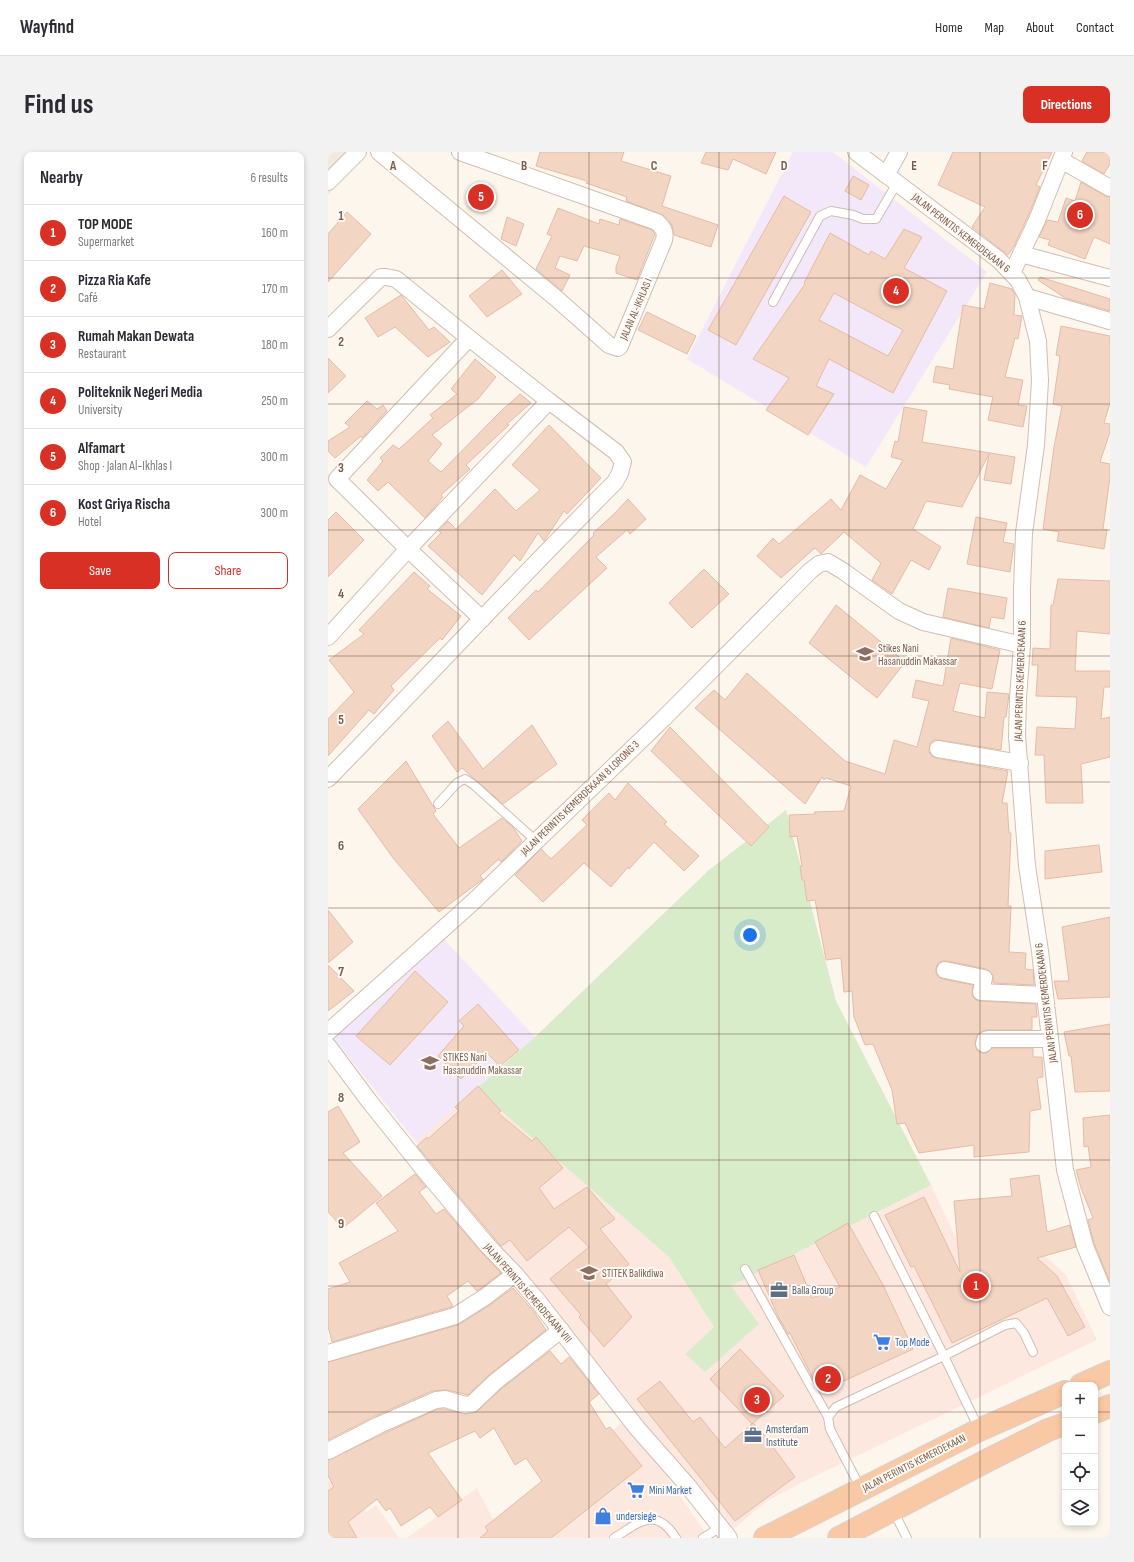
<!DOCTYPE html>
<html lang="en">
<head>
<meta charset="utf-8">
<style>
  :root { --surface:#fff; --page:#f2f2f3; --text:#2b2b33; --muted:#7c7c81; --line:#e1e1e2; --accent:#d93025 }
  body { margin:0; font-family:"Sofia Sans Condensed",sans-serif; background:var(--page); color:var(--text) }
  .controls { position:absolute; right:12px; bottom:12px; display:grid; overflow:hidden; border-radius:8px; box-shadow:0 2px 6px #0003 }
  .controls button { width:36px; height:36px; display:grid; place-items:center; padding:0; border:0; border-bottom:1px solid var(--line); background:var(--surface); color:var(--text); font:20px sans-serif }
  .you { position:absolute; left:422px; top:783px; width:14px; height:14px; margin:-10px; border:3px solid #fff; border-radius:50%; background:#1a73e8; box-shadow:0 0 0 6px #1a73e833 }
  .badge { display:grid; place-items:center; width:26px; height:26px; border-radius:50%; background:var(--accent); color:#fff; font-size:13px; font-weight:700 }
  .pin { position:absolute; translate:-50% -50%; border:2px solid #fff; box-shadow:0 1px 4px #0006 }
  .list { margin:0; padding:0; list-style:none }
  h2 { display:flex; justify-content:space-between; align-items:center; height:52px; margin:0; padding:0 16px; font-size:17px }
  h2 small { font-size:13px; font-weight:400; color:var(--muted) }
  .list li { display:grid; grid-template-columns:26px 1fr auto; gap:12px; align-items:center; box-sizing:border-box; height:56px; padding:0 16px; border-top:1px solid var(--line) }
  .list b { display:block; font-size:15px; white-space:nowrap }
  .list p { margin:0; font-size:13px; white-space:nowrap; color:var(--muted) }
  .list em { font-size:13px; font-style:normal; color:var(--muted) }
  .actions { display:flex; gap:8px; padding:12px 16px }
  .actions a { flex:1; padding:9px 0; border:1px solid var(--accent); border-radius:8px; text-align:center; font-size:14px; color:var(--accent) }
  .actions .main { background:var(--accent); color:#fff }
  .icon { flex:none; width:22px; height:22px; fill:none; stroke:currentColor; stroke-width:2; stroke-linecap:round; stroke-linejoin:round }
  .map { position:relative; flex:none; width:782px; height:1386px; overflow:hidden; border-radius:8px }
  header { display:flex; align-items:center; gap:24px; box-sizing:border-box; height:56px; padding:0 20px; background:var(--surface); border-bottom:1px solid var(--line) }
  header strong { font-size:19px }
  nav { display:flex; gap:22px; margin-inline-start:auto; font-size:14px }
  .intro { display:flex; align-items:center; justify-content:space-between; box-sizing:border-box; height:96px; padding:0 24px }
  h1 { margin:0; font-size:28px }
  .button { padding:10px 18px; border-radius:8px; background:var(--accent); color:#fff; font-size:14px; font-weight:700 }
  main { display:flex; gap:24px; padding:0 24px }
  aside { flex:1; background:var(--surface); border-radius:8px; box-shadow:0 2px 6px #0003 }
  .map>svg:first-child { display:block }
  .residential { fill:#f5e8da }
  .commercial { fill:#fde8e0 }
  .education { fill:#f3e8fa }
  .green { fill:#d8ecc9 }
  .building { fill:#f3d5c3; stroke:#e6bba3; fill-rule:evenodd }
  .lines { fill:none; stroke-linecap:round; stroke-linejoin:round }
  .service-casing { stroke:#d1beb0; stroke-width:10 }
  .minor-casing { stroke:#d1beb0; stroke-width:18 }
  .trunk-casing { stroke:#dad1cd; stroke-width:24 }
  .service { stroke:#fff; stroke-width:8 }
  .minor { stroke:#fff; stroke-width:16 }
  .trunk { stroke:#f9c8a4; stroke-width:22 }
  .grid { fill:none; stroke:#7a5c4d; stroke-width:1; stroke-opacity:0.55 }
  .labels { text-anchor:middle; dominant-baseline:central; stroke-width:4; stroke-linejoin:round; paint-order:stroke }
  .street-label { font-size:11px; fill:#7a5c4d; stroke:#fffaf3 }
  .education-label { font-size:11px; fill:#785e54; stroke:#fffaf3; text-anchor:start }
  .service-label { font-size:11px; fill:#4e5e75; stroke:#fffaf3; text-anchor:start }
  .shop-label { font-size:11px; fill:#366cbe; stroke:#fffaf3; text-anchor:start }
  .grid-label { font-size:13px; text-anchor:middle; font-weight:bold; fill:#7a5c4d; stroke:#fffaf3; stroke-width:4; stroke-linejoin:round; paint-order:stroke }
</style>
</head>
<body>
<header>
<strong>Wayfind</strong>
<nav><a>Home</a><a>Map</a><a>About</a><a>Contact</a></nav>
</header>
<div class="intro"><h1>Find us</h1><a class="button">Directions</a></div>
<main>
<aside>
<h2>Nearby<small>6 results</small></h2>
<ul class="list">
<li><span class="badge">1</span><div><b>TOP MODE</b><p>Supermarket</p></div><em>160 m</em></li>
<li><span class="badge">2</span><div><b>Pizza Ria Kafe</b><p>Café</p></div><em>170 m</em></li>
<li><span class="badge">3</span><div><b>Rumah Makan Dewata</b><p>Restaurant</p></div><em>180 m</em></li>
<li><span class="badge">4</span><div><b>Politeknik Negeri Media</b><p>University</p></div><em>250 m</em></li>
<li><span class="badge">5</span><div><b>Alfamart</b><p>Shop · Jalan Al-Ikhlas I</p></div><em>300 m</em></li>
<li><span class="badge">6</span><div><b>Kost Griya Rischa</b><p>Hotel</p></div><em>300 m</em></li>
</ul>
<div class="actions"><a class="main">Save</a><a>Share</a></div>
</aside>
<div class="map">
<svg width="782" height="1386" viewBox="0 0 782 1386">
  <rect width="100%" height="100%" fill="#fdf6ec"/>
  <path class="residential" d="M0,0H39L0,43Z"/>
  <g class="commercial">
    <path d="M149,28L166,34L156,62L139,56Z"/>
    <path d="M148,937L341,1105L386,1175L357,1202L377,1220L403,1134L603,1033L631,1092L685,1074L738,1123L769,1188L477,1329L439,1349L403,1379L140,1059L88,990Z"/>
    <path d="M299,1267L381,1386H79L149,1336L167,1371Z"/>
    <path d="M0,1328L7,1333L13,1329L39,1360L48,1353L71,1386H0Z"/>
  </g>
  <g class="education">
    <path d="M465,0H505L659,120L538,315L359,207Z"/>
    <path d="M114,785L207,885L88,990L0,879Z"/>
  </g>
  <path class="green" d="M458,658L508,849L603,1033L403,1134L431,1172L377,1220L357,1202L386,1175L341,1105L148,937L207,885L381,718Z"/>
  <g class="building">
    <path d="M212,0H296L293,9L343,24L334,54L390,73L383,95L346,83L344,73L335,63L298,49L299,45L258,31L259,29L208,14Z"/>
    <path d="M378,0H448L438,22L405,7L400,18L373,11Z"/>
    <path d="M625,0H724L708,33L712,35L700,64L686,94L680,103L644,75L657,55L610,33Z"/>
    <path d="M759,0H782V12L776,22L754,9Z"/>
    <path d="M525,24L541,33L533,48L517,39Z"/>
    <path d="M753,30L777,44L782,45V92L766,85L757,107L720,93L722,88L711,85L719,68L730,70L738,46L747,49Z"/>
    <path d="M456,44L483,60L408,193L380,178Z"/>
    <path d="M230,56L271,72L272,67L291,73L292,67L324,78L327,82L309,128L288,121V115L292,104L256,94L249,109L232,104L227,116L242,123L234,139L208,117L224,84L219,82Z"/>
    <path d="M19,60L43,82L0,130V82Z"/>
    <path d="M179,65L196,72L188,94L173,87Z"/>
    <path d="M576,77L594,85L576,116L619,139L565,241L501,207L488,234L506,242L480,283L438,258L461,226L425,207L477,132L476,131L502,81L541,103L543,99L557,107ZM506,141L575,178L560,204L491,168Z"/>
    <path d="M174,118L194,142L159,165L141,144Z"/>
    <path d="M712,125L782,147V159L737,146L710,128Z"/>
    <path d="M662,131L684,137L687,143L686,163L694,164L690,187L687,186L677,225L695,228L690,253L699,254L695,275L660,268L665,245L621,237L622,233L605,230L608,214L625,217L635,153L656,157Z"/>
    <path d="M73,143L101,178L106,175L122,190L100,205L67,175L50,185L37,166Z"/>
    <path d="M319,160L368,184L359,202L310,178Z"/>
    <path d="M733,174L782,184V251L776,271L782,272V280L772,310L782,312V325L775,377L779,378L776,397L729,389L731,380L715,377L726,295L734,254L725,252L732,204L728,203Z"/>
    <path d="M0,206L18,224L0,241Z"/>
    <path d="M147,207L168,225L150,247L104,283L114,292L100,309L113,320L172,260L192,242L203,251L179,272L181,273L138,313L142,317L113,343L115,345L97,366L60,330L50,339L39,328L55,309L52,306L65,293L71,297L105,266L102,263L129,242L123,237Z"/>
    <path d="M39,249L49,257L55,253L59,259L34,286L33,284L7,306L0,299V289L22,275L17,271Z"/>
    <path d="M576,255L599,259L594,290L687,305L683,332L656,328L661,302L634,355L598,349L585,377L613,395L601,418L583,408L564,442L544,428L553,411L516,380L493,402L487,396L453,426L429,404L445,386L451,392L503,347L513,358L532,323L558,337L575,308L563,305L567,289L570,290Z"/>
    <path d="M221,273L273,326L239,362L236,359L216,389L210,381L192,409L186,403L154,443L100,394L113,381L111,379L120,369L128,377L167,337L188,359L212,338L184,313Z"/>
    <path d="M300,347L318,367L302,382L299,378L268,405L279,416L201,488L180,466L208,438L210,440L266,383L265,381L286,362Z"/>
    <path d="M8,360L36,388L0,425V368Z"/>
    <path d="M648,365L679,371L675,390L686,392L682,420L639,412Z"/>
    <path d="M376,417L401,442L364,476L341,451Z"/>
    <path d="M86,420L102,434L99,437L133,464L114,488L112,486L63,534L66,538L46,562L41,558L0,604V567L26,540L1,508L36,482L31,478Z"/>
    <path d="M730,427L782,429V482L749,479L747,519H782V535H776L773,567L782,565V605L753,612L755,651H718L716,603H707L709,575L747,577L749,545L708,544L710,513H704L705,496L722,497L723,453H725Z"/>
    <path d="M620,436L679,446L676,467L663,465L661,476L615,465Z"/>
    <path d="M508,453L575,508V513L549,546L481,491Z"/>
    <path d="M623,486L672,498L664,537L632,531L625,559L657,566L659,540L681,542L678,565H676L673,598L611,588H606L602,591L601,600L604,604L608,606L680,619L674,651H679L681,681H683L680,754H683L681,800L698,801L697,817L705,818L706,833L665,831V823L658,817L619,809H614L610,811L608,816V821L610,825L615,827L645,833L644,844L648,848L652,849L708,852L709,865H704V878H657L650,882L647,890L649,899L654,901H659L664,896H705V905H714L715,925L709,926L713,957L702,959L701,1000L646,1005V993L591,1001L577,971L569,972L564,938L545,892L537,893L526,865L524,839L516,840L513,806L498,808L487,748L479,749L476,728H474L472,714H474L469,684L462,685L461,663L488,662L486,660L516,659L523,634L498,626L496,628L494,625L477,652L367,556L386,538L397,548L419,521L517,609L557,622L566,588L589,595L601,549L584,545L588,528L615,534Z"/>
    <path d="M120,569L155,617L204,573L229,612L175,652L134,616L129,620L104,584Z"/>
    <path d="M342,575L441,675L423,694L323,599Z"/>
    <path d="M78,609L108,659L105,662L131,696L174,666L185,675L194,689L173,710L171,707L152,724L155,727L154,728L111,760L65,706L30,657Z"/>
    <path d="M300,631L339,670L336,672L371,704L356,719L326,690L301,717L300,715L283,735L256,711L215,750L187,723L213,697L223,707L259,673L254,668L281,641L287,648Z"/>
    <path d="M771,693L774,720L717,727V699Z"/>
    <path d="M0,758L25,790L0,811Z"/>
    <path d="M782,765V845L730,847L726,829H741L734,775Z"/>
    <path d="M0,813L26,839L0,859Z"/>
    <path d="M87,819L120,850L62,913L28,884Z"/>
    <path d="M150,852L191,898L172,914L159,901L133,927L110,904L136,874L131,869Z"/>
    <path d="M782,872V939L747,940L743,904H741L736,880Z"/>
    <path d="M150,934L173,959L170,961L204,989L208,985L235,1016L211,1036L226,1057L259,1035L287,1067L272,1077L301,1112L278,1132L304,1165L276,1195L251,1165L253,1163L222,1127L261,1095L241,1075L199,1109L182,1088L173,1094L89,994L99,985L100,987L131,959L127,955Z"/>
    <path d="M10,954L32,990L15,1001L54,1044L15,1076L0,1060V960Z"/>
    <path d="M782,963V1130L766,1091L760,1068L765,1066L753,1036L748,1018L763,1015L760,994L756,995L755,966Z"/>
    <path d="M87,1022L98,1035L91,1040L108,1062L116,1057L153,1100L173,1121L149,1139L140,1129L119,1144L125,1154L123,1155L4,1190L0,1174V1137L22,1130L11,1111L70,1079L48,1051Z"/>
    <path d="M711,1023L719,1080L742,1073L748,1095L709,1106L729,1124L757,1175L740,1184L719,1146L624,1191L586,1114L583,1115L557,1063L596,1045L632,1120L626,1049L684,1044L682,1027Z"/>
    <path d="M520,1071L555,1133L585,1197L492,1240L462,1181L460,1182L450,1164L430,1118L466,1103L484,1146L512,1135L487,1090Z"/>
    <path d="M185,1136L206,1160L218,1178L161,1223L140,1243L119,1238L104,1239L47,1264L0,1288V1210L130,1173L162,1153Z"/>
    <path d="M412,1197L456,1244L424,1272L382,1227Z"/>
    <path d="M222,1199L233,1212L241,1205L271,1242L261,1250L278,1277L282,1275L314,1314L223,1386H152L160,1379L157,1375L214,1329L198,1306L187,1313L166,1276L152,1286L147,1279L100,1301L134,1348L110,1365L102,1355L73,1374L62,1356L58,1359L49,1347L20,1370L29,1386H0V1339L6,1335L0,1324V1308L55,1282L110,1257H116L138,1262L150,1259L173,1237Z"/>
    <path d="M332,1229L365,1270L372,1265L397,1296L425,1271L437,1284L467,1325L407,1369L309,1247Z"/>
  </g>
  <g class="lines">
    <g class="service-casing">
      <g id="service">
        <path d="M445,150L492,64L503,59L525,63L535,67H548L569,31"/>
        <path d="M110,652L129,631L137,627L146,633L208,689"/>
        <path d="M546,1064L616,1204L677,1173L688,1171L696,1181L705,1200"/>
        <path d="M417,1117L500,1265"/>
        <path d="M533,1337L502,1277L500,1265L508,1255L616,1204L651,1277"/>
        <path d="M565,1358L579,1386"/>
        <path d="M286,1386C311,1371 327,1353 348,1386"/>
        <path d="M375,1386L393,1375"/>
      </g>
    </g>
    <g class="minor-casing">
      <g id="minor">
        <path d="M51,0L229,147L281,193L290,196L292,194L336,88C338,79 335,76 329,70L132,0"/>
        <path d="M528,0L671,108L690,128L699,145L710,189L712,229L708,293L696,381L694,437V493L690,546L689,584L699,714L712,799L737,1018L757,1094L782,1155"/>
        <path d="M733,8L782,36"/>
        <path d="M558,23L571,0"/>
        <path d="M0,30L30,0"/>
        <path d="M693,102L782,126"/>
        <path d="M684,121L709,68L736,0"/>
        <path d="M699,145L782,169"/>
        <path d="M0,177L53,125H58L68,127L141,186"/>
        <path d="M154,467L80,397L9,327L141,186L221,249"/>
        <path d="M0,485L80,397L221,249L288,300L295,310L292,321L287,330C190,428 96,528 0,627"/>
        <path d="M610,597L692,611"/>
        <path d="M617,818L656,826L653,840L717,843"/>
        <path d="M0,880L145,750L335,567L482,419L491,412L500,410L515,419L571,459L595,470L694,493"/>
        <path d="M656,892L657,888L660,887H722"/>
        <path d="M0,894L41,949L97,1019L160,1094L187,1122L209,1148L309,1276L360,1334L401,1386"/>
        <path d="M0,1201L127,1164L157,1145L187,1122"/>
        <path d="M0,1299L51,1273L108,1248L117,1247L137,1253L144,1252L167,1230L233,1178"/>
      </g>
    </g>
    <g class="trunk-casing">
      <g id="trunk">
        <path d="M753,1233L782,1220"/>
        <path d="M767,1260L782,1254"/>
        <path d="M437,1386L651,1278L737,1240"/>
        <path d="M511,1386L664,1306L720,1278L737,1272"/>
      </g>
    </g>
    <use href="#service" class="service"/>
    <use href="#minor" class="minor"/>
    <use href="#trunk" class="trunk"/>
  </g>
  <path class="grid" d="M130,0V1386M261,0V1386M391,0V1386M521,0V1386M652,0V1386M0,126H782M0,252H782M0,378H782M0,504H782M0,630H782M0,756H782M0,882H782M0,1008H782M0,1134H782M0,1260H737M767,1260H782"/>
  <defs>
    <g id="university-bare" transform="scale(1.38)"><path d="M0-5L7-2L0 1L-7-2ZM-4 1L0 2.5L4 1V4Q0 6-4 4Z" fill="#8d6e63" stroke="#fffaf3" stroke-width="2.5" paint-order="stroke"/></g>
    <g id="office-bare" transform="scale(1.38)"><path d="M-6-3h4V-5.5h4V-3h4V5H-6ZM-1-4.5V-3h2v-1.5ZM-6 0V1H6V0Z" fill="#5c6f8a" stroke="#fffaf3" stroke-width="2.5" paint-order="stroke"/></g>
    <g id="supermarket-bare" transform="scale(1.38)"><path d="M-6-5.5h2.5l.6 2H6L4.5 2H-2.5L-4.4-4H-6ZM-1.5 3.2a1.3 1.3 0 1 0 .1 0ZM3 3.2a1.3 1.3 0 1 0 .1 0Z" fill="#3f7fe0" stroke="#fffaf3" stroke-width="2.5" paint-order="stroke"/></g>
    <g id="shop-bare" transform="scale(1.38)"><path d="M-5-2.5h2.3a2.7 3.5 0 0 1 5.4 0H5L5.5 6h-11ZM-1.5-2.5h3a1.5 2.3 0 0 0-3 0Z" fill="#3f7fe0" stroke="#fffaf3" stroke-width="2.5" paint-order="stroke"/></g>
  </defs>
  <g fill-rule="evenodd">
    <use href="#university-bare" x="537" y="502"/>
    <use href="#university-bare" x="102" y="911"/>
    <use href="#university-bare" x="261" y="1121"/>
    <use href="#office-bare" x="451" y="1138"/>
    <use href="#supermarket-bare" x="554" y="1190"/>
    <use href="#office-bare" x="425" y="1283"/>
    <use href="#supermarket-bare" x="308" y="1338"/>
    <use href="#shop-bare" x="275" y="1364"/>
  </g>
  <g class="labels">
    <g class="street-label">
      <text transform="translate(633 81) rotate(38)">JALAN PERINTIS KEMERDEKAAN 6</text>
      <text transform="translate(308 157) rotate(-67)">JALAN AL-IKHLAS I</text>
      <text transform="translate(692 529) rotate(-88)">JALAN PERINTIS KEMERDEKAAN 6</text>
      <text transform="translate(252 646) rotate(-44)">JALAN PERINTIS KEMERDEKAAN 8 LORONG 3</text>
      <text transform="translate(718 851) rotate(-97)">JALAN PERINTIS KEMERDEKAAN 6</text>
      <text transform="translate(200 1141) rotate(49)">JALAN PERINTIS KEMERDEKAAN VIII</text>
      <text transform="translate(586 1311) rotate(-27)">JALAN PERINTIS KEMERDEKAAN</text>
    </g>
    <g class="education-label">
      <text x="550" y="496">Stikes Nani<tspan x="550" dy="13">Hasanuddin Makassar</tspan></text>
      <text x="115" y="905">STIKES Nani<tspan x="115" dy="13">Hasanuddin Makassar</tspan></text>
      <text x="274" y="1121">STITEK Balikdiwa</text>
    </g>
    <g class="service-label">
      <text x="464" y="1138">Balla Group</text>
      <text x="438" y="1277">Amsterdam<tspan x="438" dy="13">Institute</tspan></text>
    </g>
    <g class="shop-label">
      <text x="567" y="1190">Top Mode</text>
      <text x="321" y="1338">Mini Market</text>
      <text x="288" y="1364">undersiege</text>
    </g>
  </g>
  <g class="grid-label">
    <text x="65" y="18">A</text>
    <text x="196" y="18">B</text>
    <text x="326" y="18">C</text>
    <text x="456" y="18">D</text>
    <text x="586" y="18">E</text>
    <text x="717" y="18">F</text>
    <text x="13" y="68">1</text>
    <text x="13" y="194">2</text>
    <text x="13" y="320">3</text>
    <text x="13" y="446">4</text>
    <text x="13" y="572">5</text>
    <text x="13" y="698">6</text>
    <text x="13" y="824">7</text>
    <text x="13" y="950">8</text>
    <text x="13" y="1076">9</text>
  </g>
</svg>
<div class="controls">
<button>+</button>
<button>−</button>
<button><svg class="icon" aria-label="locate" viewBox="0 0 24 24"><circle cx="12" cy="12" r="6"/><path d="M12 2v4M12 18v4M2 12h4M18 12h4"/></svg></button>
<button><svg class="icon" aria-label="layers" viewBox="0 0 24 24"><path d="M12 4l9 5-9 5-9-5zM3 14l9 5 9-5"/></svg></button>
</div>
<div class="you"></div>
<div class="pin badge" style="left:648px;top:1134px">1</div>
<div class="pin badge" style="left:500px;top:1227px">2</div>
<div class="pin badge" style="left:429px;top:1248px">3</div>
<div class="pin badge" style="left:568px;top:139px">4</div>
<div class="pin badge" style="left:153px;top:45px">5</div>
<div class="pin badge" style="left:752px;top:63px">6</div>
</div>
</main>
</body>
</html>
